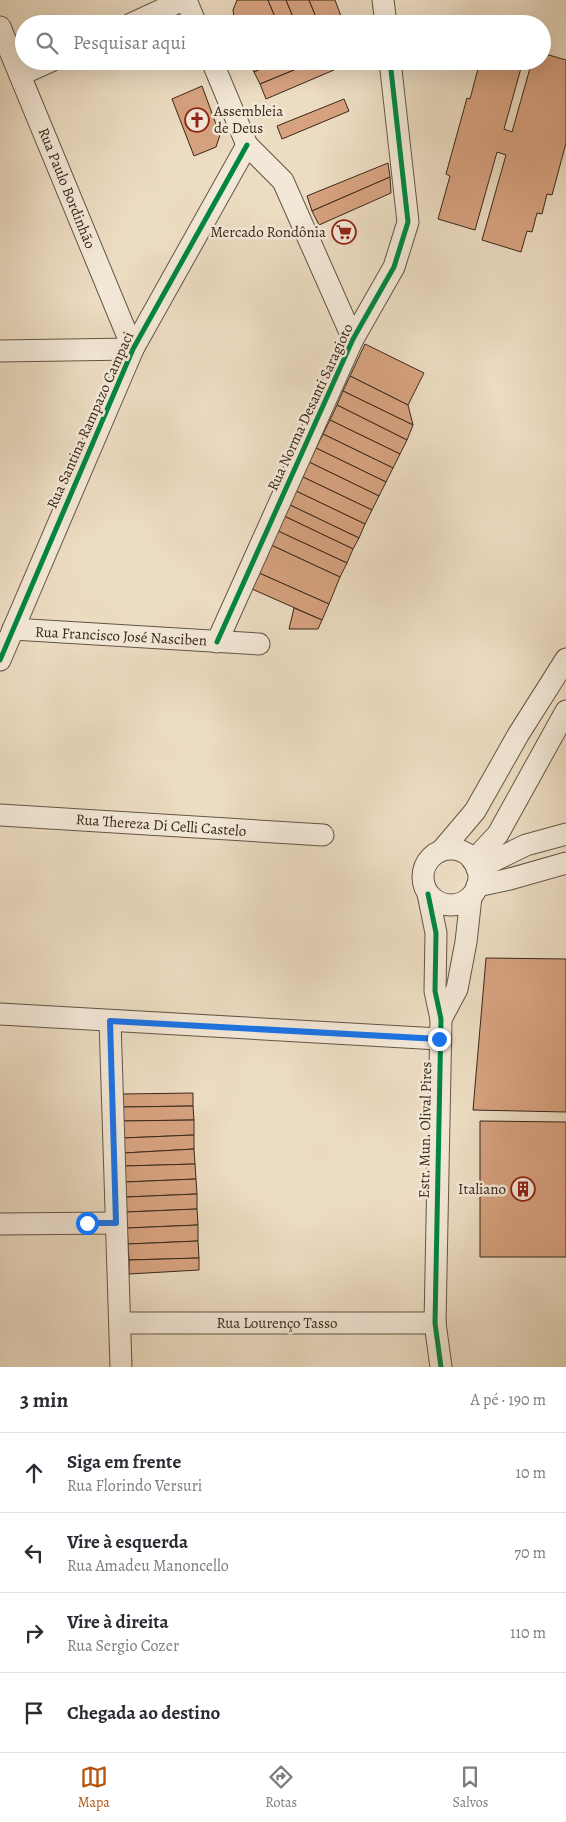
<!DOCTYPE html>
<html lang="pt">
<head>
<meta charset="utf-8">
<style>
  :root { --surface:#fff; --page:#f2f2f3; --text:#2b2b33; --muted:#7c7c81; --line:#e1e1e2; --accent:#b45309 }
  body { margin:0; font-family:Alegreya,serif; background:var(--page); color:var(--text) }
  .stop { position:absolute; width:15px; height:15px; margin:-11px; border:4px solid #1a73e8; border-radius:50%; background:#fff }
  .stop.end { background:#1a73e8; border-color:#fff; box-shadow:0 1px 5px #0008 }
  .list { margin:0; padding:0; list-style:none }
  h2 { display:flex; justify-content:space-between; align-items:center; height:65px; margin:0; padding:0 20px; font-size:21px }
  h2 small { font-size:16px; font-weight:400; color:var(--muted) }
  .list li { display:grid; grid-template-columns:32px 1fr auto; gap:15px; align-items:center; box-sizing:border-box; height:80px; padding:0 20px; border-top:1px solid var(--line) }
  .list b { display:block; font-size:19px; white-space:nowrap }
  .list p { margin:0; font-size:16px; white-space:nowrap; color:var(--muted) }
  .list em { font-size:16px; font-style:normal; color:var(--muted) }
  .icon { flex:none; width:28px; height:28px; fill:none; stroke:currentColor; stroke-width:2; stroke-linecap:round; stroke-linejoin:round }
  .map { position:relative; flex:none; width:566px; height:1367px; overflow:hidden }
  .search { position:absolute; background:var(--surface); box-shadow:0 5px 20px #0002; left:15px; right:15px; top:15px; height:55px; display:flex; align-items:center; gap:12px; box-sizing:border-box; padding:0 18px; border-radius:28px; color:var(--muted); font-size:19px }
  .sheet { height:385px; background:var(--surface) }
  nav { display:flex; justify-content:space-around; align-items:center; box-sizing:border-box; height:70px; border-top:1px solid var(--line); background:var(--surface); font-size:14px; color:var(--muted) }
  nav a { display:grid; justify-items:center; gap:2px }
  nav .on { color:var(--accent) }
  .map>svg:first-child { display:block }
  .building { fill:#d7a280; stroke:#372819 }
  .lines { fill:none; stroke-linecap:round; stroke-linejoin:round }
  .minor-casing { stroke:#645543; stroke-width:23 }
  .minor { stroke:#f3e8d7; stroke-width:21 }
  .cycleway-casing { stroke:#f3e8d7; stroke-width:8 }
  .cycleway { stroke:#00873e; stroke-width:5 }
  .route { stroke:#1a73e8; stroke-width:6 }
  .labels { text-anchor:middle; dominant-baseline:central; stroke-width:5; stroke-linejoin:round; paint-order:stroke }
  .poi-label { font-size:15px; fill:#372819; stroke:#f3e8d7; text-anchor:end }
  .street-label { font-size:15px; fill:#372819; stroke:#f3e8d7 }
</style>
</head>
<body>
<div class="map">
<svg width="566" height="1367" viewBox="0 0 566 1367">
  <rect width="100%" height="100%" fill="#ecdcc2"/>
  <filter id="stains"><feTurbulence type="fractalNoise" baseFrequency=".004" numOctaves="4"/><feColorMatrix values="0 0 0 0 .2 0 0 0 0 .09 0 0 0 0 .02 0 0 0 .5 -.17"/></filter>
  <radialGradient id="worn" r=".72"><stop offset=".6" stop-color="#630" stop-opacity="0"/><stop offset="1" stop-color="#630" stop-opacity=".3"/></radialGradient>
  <g class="building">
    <path d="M237,0H268L278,24H235L233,10Z"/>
    <path d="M268,0H286L296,24H278Z"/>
    <path d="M286,0H309L319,24H296Z"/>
    <path d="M309,0H335L344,24H319Z"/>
    <path d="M542,53L566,60V143L552,195L547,194L542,214L537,213L532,232L527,231L521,252L482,240L506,155L497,152L475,230L438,219L450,176L446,174L467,98L470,99L480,61H523L504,129L512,132L532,61H542Z"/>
    <path d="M249,61H278L254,72Z"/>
    <path d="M278,61H316L260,84L254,72Z"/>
    <path d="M316,61H355L266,99L260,84Z"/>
    <path d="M202,86L220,135L216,147L194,156L172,99Z"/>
    <path d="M344,99L349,111L282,139L277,126Z"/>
    <path d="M388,163L390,177L312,211L307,196Z"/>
    <path d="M390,177L391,193L319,225L312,211Z"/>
    <path d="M365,344L424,373L408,405L350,376Z"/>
    <path d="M350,376L408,405L413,425L343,391Z"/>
    <path d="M343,391L413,425L407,440L337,405Z"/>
    <path d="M337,405L407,440L400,454L330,420Z"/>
    <path d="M330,420L400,454L393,468L323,434Z"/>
    <path d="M323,434L393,468L386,482L316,448Z"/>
    <path d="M316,448L386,482L379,496L309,462Z"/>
    <path d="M309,462L379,496L372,510L303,477Z"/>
    <path d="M303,477L372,510L365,524L296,491Z"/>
    <path d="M296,491L365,524L359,538L290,505Z"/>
    <path d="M290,505L359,538L353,549L284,516Z"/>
    <path d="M284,516L353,549L347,563L278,531Z"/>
    <path d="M278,531L347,563L340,577L271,545Z"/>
    <path d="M271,545L340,577L329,604L259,573Z"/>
    <path d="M259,573L329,604L322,620L252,589Z"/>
    <path d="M294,608L322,620L318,629H289Z"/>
    <path d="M486,958L566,959V1112L473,1110Z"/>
    <path d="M193,1093V1106L123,1107V1094Z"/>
    <path d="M193,1106L194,1120L123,1121V1107Z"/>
    <path d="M194,1120V1135L123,1138V1121Z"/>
    <path d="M480,1121L566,1122V1257H480Z"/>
    <path d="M194,1135V1149L124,1153L123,1138Z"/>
    <path d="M194,1149L195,1164L125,1166L124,1153Z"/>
    <path d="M195,1164L196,1179L125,1182V1166Z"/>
    <path d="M196,1179L197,1194L126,1197L125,1182Z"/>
    <path d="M197,1194V1209L126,1212V1197Z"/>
    <path d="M197,1209L198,1225L127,1228L126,1212Z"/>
    <path d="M198,1225V1241L128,1244L127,1228Z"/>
    <path d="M198,1241L199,1258L129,1260L128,1244Z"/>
    <path d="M199,1258V1270L129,1274V1260Z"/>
  </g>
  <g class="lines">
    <g class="minor-casing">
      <g id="minor">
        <path d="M186,0L196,24"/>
        <path d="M383,0L386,24"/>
        <path d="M131,24L183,0"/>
        <path d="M0,27L133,349"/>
        <path d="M212,61L247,145L283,181L353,339"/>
        <path d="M20,75L51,61"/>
        <path d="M0,351L133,349"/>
        <path d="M13,629L259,644"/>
        <path d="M217,642L353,339L394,267L408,222L390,61"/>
        <path d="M0,660L133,349L247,145"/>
        <path d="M0,815L323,835"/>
        <circle cx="451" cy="877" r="28"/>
        <path d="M442,850L475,811L518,735L566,659"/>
        <path d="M473,861L498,834L566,711"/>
        <path d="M477,869L526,845L566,834"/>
        <path d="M477,886L510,879L566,863"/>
        <path d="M428,894L436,933L435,991L441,1019L435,1323L441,1367"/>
        <path d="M0,1014L439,1039"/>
        <path d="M441,1019L457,989L466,942L471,897"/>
        <path d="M110,1021L121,1367"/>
        <path d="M0,1224L116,1223"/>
        <path d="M120,1323H435"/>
      </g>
    </g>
    <use href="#minor" class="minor"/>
    <g class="cycleway-casing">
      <g id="cycleway">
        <path d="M217,642L353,339L394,267L408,222L390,61"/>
        <path d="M0,660L133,349L247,145"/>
        <path d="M428,894L436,933L435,991L441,1019L435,1323L441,1367"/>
      </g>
    </g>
    <use href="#cycleway" class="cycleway"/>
  </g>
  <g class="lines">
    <path class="route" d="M87,1223H116L110,1021L439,1039"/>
  </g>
  <defs>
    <g id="church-ring" transform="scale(1.25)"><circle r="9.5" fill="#f3e8d7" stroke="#8f2418" stroke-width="1.5"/><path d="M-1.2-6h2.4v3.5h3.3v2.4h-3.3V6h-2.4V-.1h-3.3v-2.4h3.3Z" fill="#8f2418"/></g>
    <g id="supermarket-ring" transform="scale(1.25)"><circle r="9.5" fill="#f3e8d7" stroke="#8f2418" stroke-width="1.5"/><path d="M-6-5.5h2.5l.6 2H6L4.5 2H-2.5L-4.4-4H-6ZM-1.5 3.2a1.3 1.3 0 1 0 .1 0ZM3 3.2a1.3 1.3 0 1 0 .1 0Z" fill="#8f2418"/></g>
    <g id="building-ring" transform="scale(1.25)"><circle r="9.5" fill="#f3e8d7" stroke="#8f2418" stroke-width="1.5"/><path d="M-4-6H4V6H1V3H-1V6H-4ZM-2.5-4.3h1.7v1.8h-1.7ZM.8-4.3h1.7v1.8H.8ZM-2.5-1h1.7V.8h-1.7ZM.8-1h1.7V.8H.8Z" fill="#8f2418"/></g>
  </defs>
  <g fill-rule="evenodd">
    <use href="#church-ring" x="197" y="120"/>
    <use href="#supermarket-ring" x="344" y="232"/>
    <use href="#building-ring" x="523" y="1189"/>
  </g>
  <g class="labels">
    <g class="poi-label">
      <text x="214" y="111" text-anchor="start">Assembleia<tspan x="214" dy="17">de Deus</tspan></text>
      <text x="326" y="232">Mercado Rondônia</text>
      <text x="506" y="1189">Italiano</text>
    </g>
    <g class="street-label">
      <text transform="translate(67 188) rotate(68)">Rua Paulo Bordinhão</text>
      <text transform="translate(310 407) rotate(-65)">Rua Norma Desanti Saragioto</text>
      <text transform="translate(90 420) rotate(-66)">Rua Santina Rampazo Campaci</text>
      <text transform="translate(121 636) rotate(3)">Rua Francisco José Nasciben</text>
      <text transform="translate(161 825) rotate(4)">Rua Thereza Di Celli Castelo</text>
      <text transform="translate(425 1130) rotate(-89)">Estr. Mun. Olival Pires</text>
      <text x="277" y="1323">Rua Lourenço Tasso</text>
    </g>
  </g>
  <rect width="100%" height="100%" filter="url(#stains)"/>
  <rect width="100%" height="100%" fill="url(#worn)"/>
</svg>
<div class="stop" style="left:87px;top:1223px"></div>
<div class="stop end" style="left:439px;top:1039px"></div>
<div class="search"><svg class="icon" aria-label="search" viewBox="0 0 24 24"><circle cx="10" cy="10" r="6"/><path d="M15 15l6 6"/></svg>Pesquisar aqui</div>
</div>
<section class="sheet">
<h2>3 min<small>A pé · 190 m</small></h2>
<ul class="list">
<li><svg class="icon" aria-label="ahead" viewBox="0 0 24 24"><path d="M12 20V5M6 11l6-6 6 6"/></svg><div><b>Siga em frente</b><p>Rua Florindo Versuri</p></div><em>10 m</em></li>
<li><svg class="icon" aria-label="left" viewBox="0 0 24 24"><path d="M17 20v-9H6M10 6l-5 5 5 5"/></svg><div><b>Vire à esquerda</b><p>Rua Amadeu Manoncello</p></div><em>70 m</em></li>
<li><svg class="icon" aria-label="right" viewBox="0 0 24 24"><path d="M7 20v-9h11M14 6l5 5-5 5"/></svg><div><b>Vire à direita</b><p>Rua Sergio Cozer</p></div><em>110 m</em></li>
<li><svg class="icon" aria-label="arrive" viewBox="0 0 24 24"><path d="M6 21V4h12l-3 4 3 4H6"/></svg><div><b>Chegada ao destino</b></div></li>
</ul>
</section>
<nav>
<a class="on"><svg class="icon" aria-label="map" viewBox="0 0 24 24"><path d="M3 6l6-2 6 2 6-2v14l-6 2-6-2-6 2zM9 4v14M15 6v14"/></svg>Mapa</a>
<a><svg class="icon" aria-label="directions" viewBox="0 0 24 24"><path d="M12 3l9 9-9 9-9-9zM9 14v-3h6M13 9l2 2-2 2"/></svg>Rotas</a>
<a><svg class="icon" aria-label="saved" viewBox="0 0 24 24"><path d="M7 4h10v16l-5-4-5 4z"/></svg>Salvos</a>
</nav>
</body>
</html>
